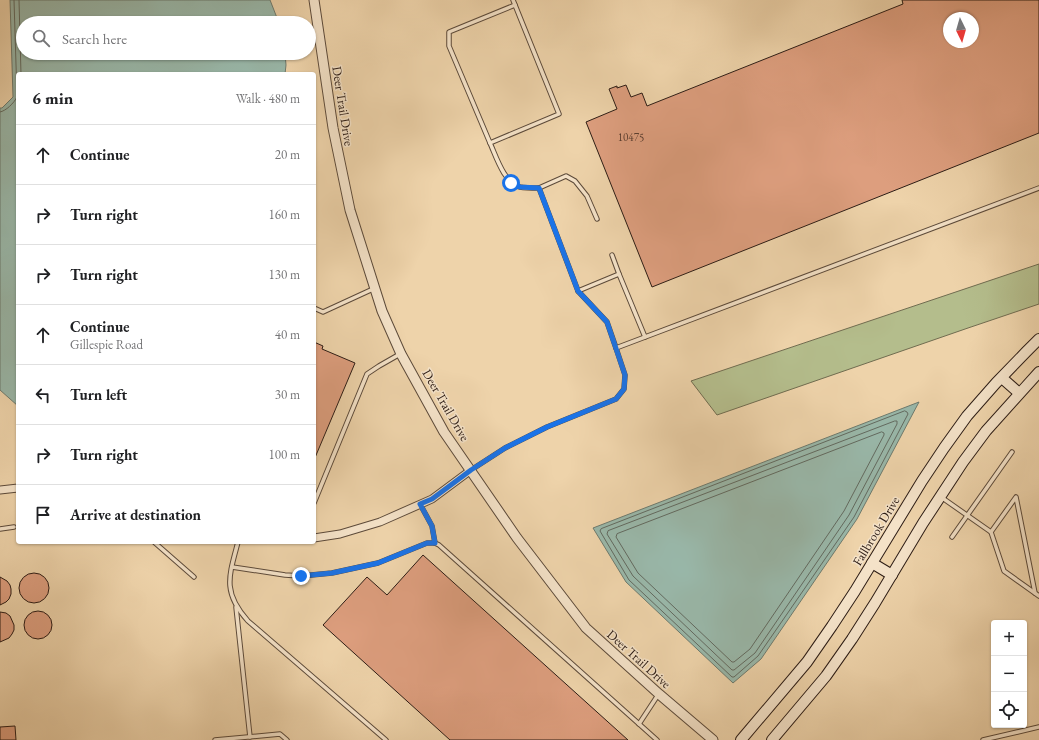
<!DOCTYPE html>
<html lang="en">
<head>
<meta charset="utf-8">
<style>
  :root { --surface:#fff; --page:#f6f6f6; --text:#202124; --muted:#757577; --line:#e0e0e0 }
  body { margin:0; font-family:"EB Garamond",serif; background:var(--page); color:var(--text) }
  .controls { position:absolute; right:12px; bottom:12px; display:grid; overflow:hidden; border-radius:4px; box-shadow:0 1px 3px #0004 }
  .controls button { width:36px; height:36px; display:grid; place-items:center; padding:0; border:0; border-bottom:1px solid var(--line); background:var(--surface); color:var(--text); font:20px sans-serif }
  .compass { position:absolute; left:943px; top:12px; width:36px; height:36px; border-radius:50%; background:var(--surface); box-shadow:0 1px 3px #0004; rotate:175deg }
  .stop { position:absolute; width:12px; height:12px; margin:-9px; border:3px solid #1a73e8; border-radius:50%; background:#fff }
  .stop.end { background:#1a73e8; border-color:#fff; box-shadow:0 1px 4px #0008 }
  .list { margin:0; padding:0; list-style:none }
  h2 { display:flex; justify-content:space-between; align-items:center; height:52px; margin:0; padding:0 16px; font-size:17px }
  h2 small { font-size:13px; font-weight:400; color:var(--muted) }
  .list li { display:grid; grid-template-columns:26px 1fr auto; gap:12px; align-items:center; box-sizing:border-box; height:60px; padding:0 16px; border-top:1px solid var(--line) }
  .list b { display:block; font-size:15px; white-space:nowrap }
  .list p { margin:0; font-size:13px; white-space:nowrap; color:var(--muted) }
  .list em { font-size:13px; font-style:normal; color:var(--muted) }
  .icon { flex:none; width:22px; height:22px; fill:none; stroke:currentColor; stroke-width:2; stroke-linecap:round; stroke-linejoin:round }
  .map { position:relative; flex:none; width:1039px; height:740px; overflow:hidden }
  .search { position:absolute; background:var(--surface); box-shadow:0 1px 3px #0004; left:16px; top:16px; width:300px; height:44px; display:flex; align-items:center; gap:10px; box-sizing:border-box; padding:0 14px; border-radius:22px; color:var(--muted); font-size:15px }
  .panel { position:absolute; background:var(--surface); box-shadow:0 1px 3px #0004; left:16px; top:72px; width:300px; height:472px; border-radius:4px }
  .map>svg:first-child { display:block }
  .green { fill:#b4bd8c; stroke:#706c50 }
  .water { fill:#99b8aa; stroke:#6d7a6e }
  .lines { fill:none; stroke-linecap:round; stroke-linejoin:round }
  .shore { stroke:#626a60; stroke-width:1 }
  .building { fill:#dd9e7e; stroke:#2c1c15; fill-rule:evenodd }
  .service-casing { stroke:#5c4a3a; stroke-width:5.5 }
  .minor-casing { stroke:#5c4a3a; stroke-width:9 }
  .tertiary-casing { stroke:#5c4a3a; stroke-width:11 }
  .secondary-casing { stroke:#2c1c15; stroke-width:12 }
  .service { stroke:#f4e2c8; stroke-width:3.5 }
  .minor { stroke:#f4e2c8; stroke-width:7 }
  .tertiary { stroke:#f4e2c8; stroke-width:9 }
  .secondary { stroke:#f4e2c8; stroke-width:10 }
  .route { stroke:#1a73e8; stroke-width:5 }
  .labels { text-anchor:middle; dominant-baseline:central; stroke-width:3; stroke-linejoin:round; paint-order:stroke }
  .number-label { font-size:11px; fill:#583c2f }
  .street-label { font-size:13px; fill:#2c1c15; stroke:#f4e2c8 }
</style>
</head>
<body>
<div class="map">
<svg width="1039" height="740" viewBox="0 0 1039 740">
  <rect width="100%" height="100%" fill="#eed3aa"/>
  <filter id="stains"><feTurbulence type="fractalNoise" baseFrequency=".005" numOctaves="4"/><feColorMatrix values="0 0 0 0 .2 0 0 0 0 .09 0 0 0 0 .02 0 0 0 .5 -.17"/></filter>
  <radialGradient id="worn" r=".72"><stop offset=".6" stop-color="#630" stop-opacity="0"/><stop offset="1" stop-color="#630" stop-opacity=".3"/></radialGradient>
  <path class="green" d="M1039,264V304L968,328L717,415L691,381Z"/>
  <g class="water">
    <path d="M10,0H270L279,23H23V53H285L286,65L285,74H18V406L0,390V108H2L13,97Z"/>
    <path d="M919,402L857,519L761,659L733,683L626,582L593,528Z"/>
  </g>
  <g class="lines">
    <g class="shore">
      <path d="M19,0L21,74"/>
      <path d="M0,112C6,111 14,103 17,97L14,0"/>
      <path d="M905,411L907,412L908,414L854,517L758,656L734,677H732L629,580L600,531L601,529Z"/>
      <path d="M895,421H897V424L849,515L755,653L734,670H732L633,576L607,534L608,531Z"/>
      <path d="M882,432L884,433V435L844,511L750,649L734,662H732L638,573L616,537L617,534Z"/>
    </g>
  </g>
  <g class="building">
    <path d="M902,0H1039V133L652,287L586,122L617,109L609,89L617,86V88L626,85L631,97L642,93L647,106L903,4ZM949,18H973V42H949Z"/>
    <path d="M314,342L323,346L322,349L355,363L314,460Z"/>
    <path d="M423,555L628,740H450L323,625L367,577L387,595Z"/>
    <circle cx="34" cy="588" r="15"/>
    <path d="M0,577L7,581L10,585L11,589V594L9,599L6,602L0,605Z"/>
    <circle cx="38" cy="625" r="14"/>
    <path d="M0,612L6,613L10,616L14,625V630L12,634L9,638L0,642Z"/>
    <path d="M15,726L16,740H0V727Z"/>
  </g>
  <g class="lines">
    <g class="service-casing">
      <g id="service">
        <path d="M513,0L559,114L490,143C496,156 504,183 520,187C525,188 533,188 539,188L578,291L607,322L616,348L1039,188"/>
        <path d="M490,143L449,46V32L515,5"/>
        <path d="M539,188L566,176L575,181L587,196L597,219"/>
        <path d="M612,255L619,274"/>
        <path d="M578,291L619,274L645,337"/>
        <path d="M314,308L323,312L373,289"/>
        <path d="M471,470L505,448L547,427L616,399L624,389L625,375L616,348"/>
        <path d="M941,497L991,532L1004,571L1039,596"/>
        <path d="M314,503L367,374L379,366L400,354"/>
        <path d="M420,504L432,526L435,543"/>
        <path d="M0,529L14,527"/>
        <path d="M991,532L1016,497L1035,593"/>
        <path d="M952,537L1012,452"/>
        <path d="M154,542L194,577"/>
        <path d="M238,542C229,576 222,592 248,621L386,740"/>
        <path d="M232,567L285,575L301,576L332,573L378,563L427,543H435L439,545L657,740"/>
        <path d="M236,607L250,737"/>
        <path d="M639,724L658,695"/>
        <path d="M215,740L280,734L287,740"/>
        <path d="M983,740L1039,727"/>
      </g>
    </g>
    <g class="minor-casing">
      <g id="minor">
        <path d="M0,490L18,488"/>
        <path d="M314,538L340,534L380,522L432,499L471,470"/>
      </g>
    </g>
    <g class="tertiary-casing">
      <path id="tertiary" d="M314,0L333,128L350,210L382,311L401,354L444,432L517,538L586,628L659,694L713,740"/>
    </g>
    <g class="secondary-casing">
      <g id="secondary">
        <path d="M1002,378L1019,393"/>
        <path d="M872,563L892,575"/>
        <path d="M741,740L807,662L832,626L855,591L922,481L944,448L967,416L996,383L1026,352L1039,339"/>
        <path d="M772,740L826,676L852,639L875,603L923,523L963,462L986,431L1039,372"/>
      </g>
    </g>
    <use href="#service" class="service"/>
    <use href="#minor" class="minor"/>
    <use href="#tertiary" class="tertiary"/>
    <use href="#secondary" class="secondary"/>
  </g>
  <g class="lines">
    <path class="route" d="M301,576L332,573L378,563L427,543H435L432,526L420,504L432,499L471,470L505,448L547,427L616,399L624,389L625,375L607,322L578,291L539,188L520,187L511,183"/>
  </g>
  <g class="labels">
    <g class="number-label">
      <text x="631" y="137">10475</text>
    </g>
    <g class="street-label">
      <text transform="translate(343 106) rotate(81)">Deer Trail Drive</text>
      <text transform="translate(446 405) rotate(60)">Deer Trail Drive</text>
      <text transform="translate(876 531) rotate(-59)">Fallbrook Drive</text>
      <text transform="translate(639 659) rotate(42)">Deer Trail Drive</text>
    </g>
  </g>
  <rect width="100%" height="100%" filter="url(#stains)"/>
  <rect width="100%" height="100%" fill="url(#worn)"/>
</svg>
<div class="controls">
<button>+</button>
<button>−</button>
<button><svg class="icon" aria-label="locate" viewBox="0 0 24 24"><circle cx="12" cy="12" r="6"/><path d="M12 2v4M12 18v4M2 12h4M18 12h4"/></svg></button>
</div>
<svg class="compass" viewBox="-18 -18 36 36"><path d="M0-13l5 13h-10z" fill="#e53935"/><path d="M0 13l5-13h-10z" fill="#757577"/></svg>
<div class="stop" style="left:511px;top:183px"></div>
<div class="stop end" style="left:301px;top:576px"></div>
<div class="search"><svg class="icon" aria-label="search" viewBox="0 0 24 24"><circle cx="10" cy="10" r="6"/><path d="M15 15l6 6"/></svg>Search here</div>
<section class="panel">
<h2>6 min<small>Walk · 480 m</small></h2>
<ul class="list">
<li><svg class="icon" aria-label="ahead" viewBox="0 0 24 24"><path d="M12 20V5M6 11l6-6 6 6"/></svg><div><b>Continue</b></div><em>20 m</em></li>
<li><svg class="icon" aria-label="right" viewBox="0 0 24 24"><path d="M7 20v-9h11M14 6l5 5-5 5"/></svg><div><b>Turn right</b></div><em>160 m</em></li>
<li><svg class="icon" aria-label="right" viewBox="0 0 24 24"><path d="M7 20v-9h11M14 6l5 5-5 5"/></svg><div><b>Turn right</b></div><em>130 m</em></li>
<li><svg class="icon" aria-label="ahead" viewBox="0 0 24 24"><path d="M12 20V5M6 11l6-6 6 6"/></svg><div><b>Continue</b><p>Gillespie Road</p></div><em>40 m</em></li>
<li><svg class="icon" aria-label="left" viewBox="0 0 24 24"><path d="M17 20v-9H6M10 6l-5 5 5 5"/></svg><div><b>Turn left</b></div><em>30 m</em></li>
<li><svg class="icon" aria-label="right" viewBox="0 0 24 24"><path d="M7 20v-9h11M14 6l5 5-5 5"/></svg><div><b>Turn right</b></div><em>100 m</em></li>
<li><svg class="icon" aria-label="arrive" viewBox="0 0 24 24"><path d="M6 21V4h12l-3 4 3 4H6"/></svg><div><b>Arrive at destination</b></div></li>
</ul>
</section>
</div>
</body>
</html>
